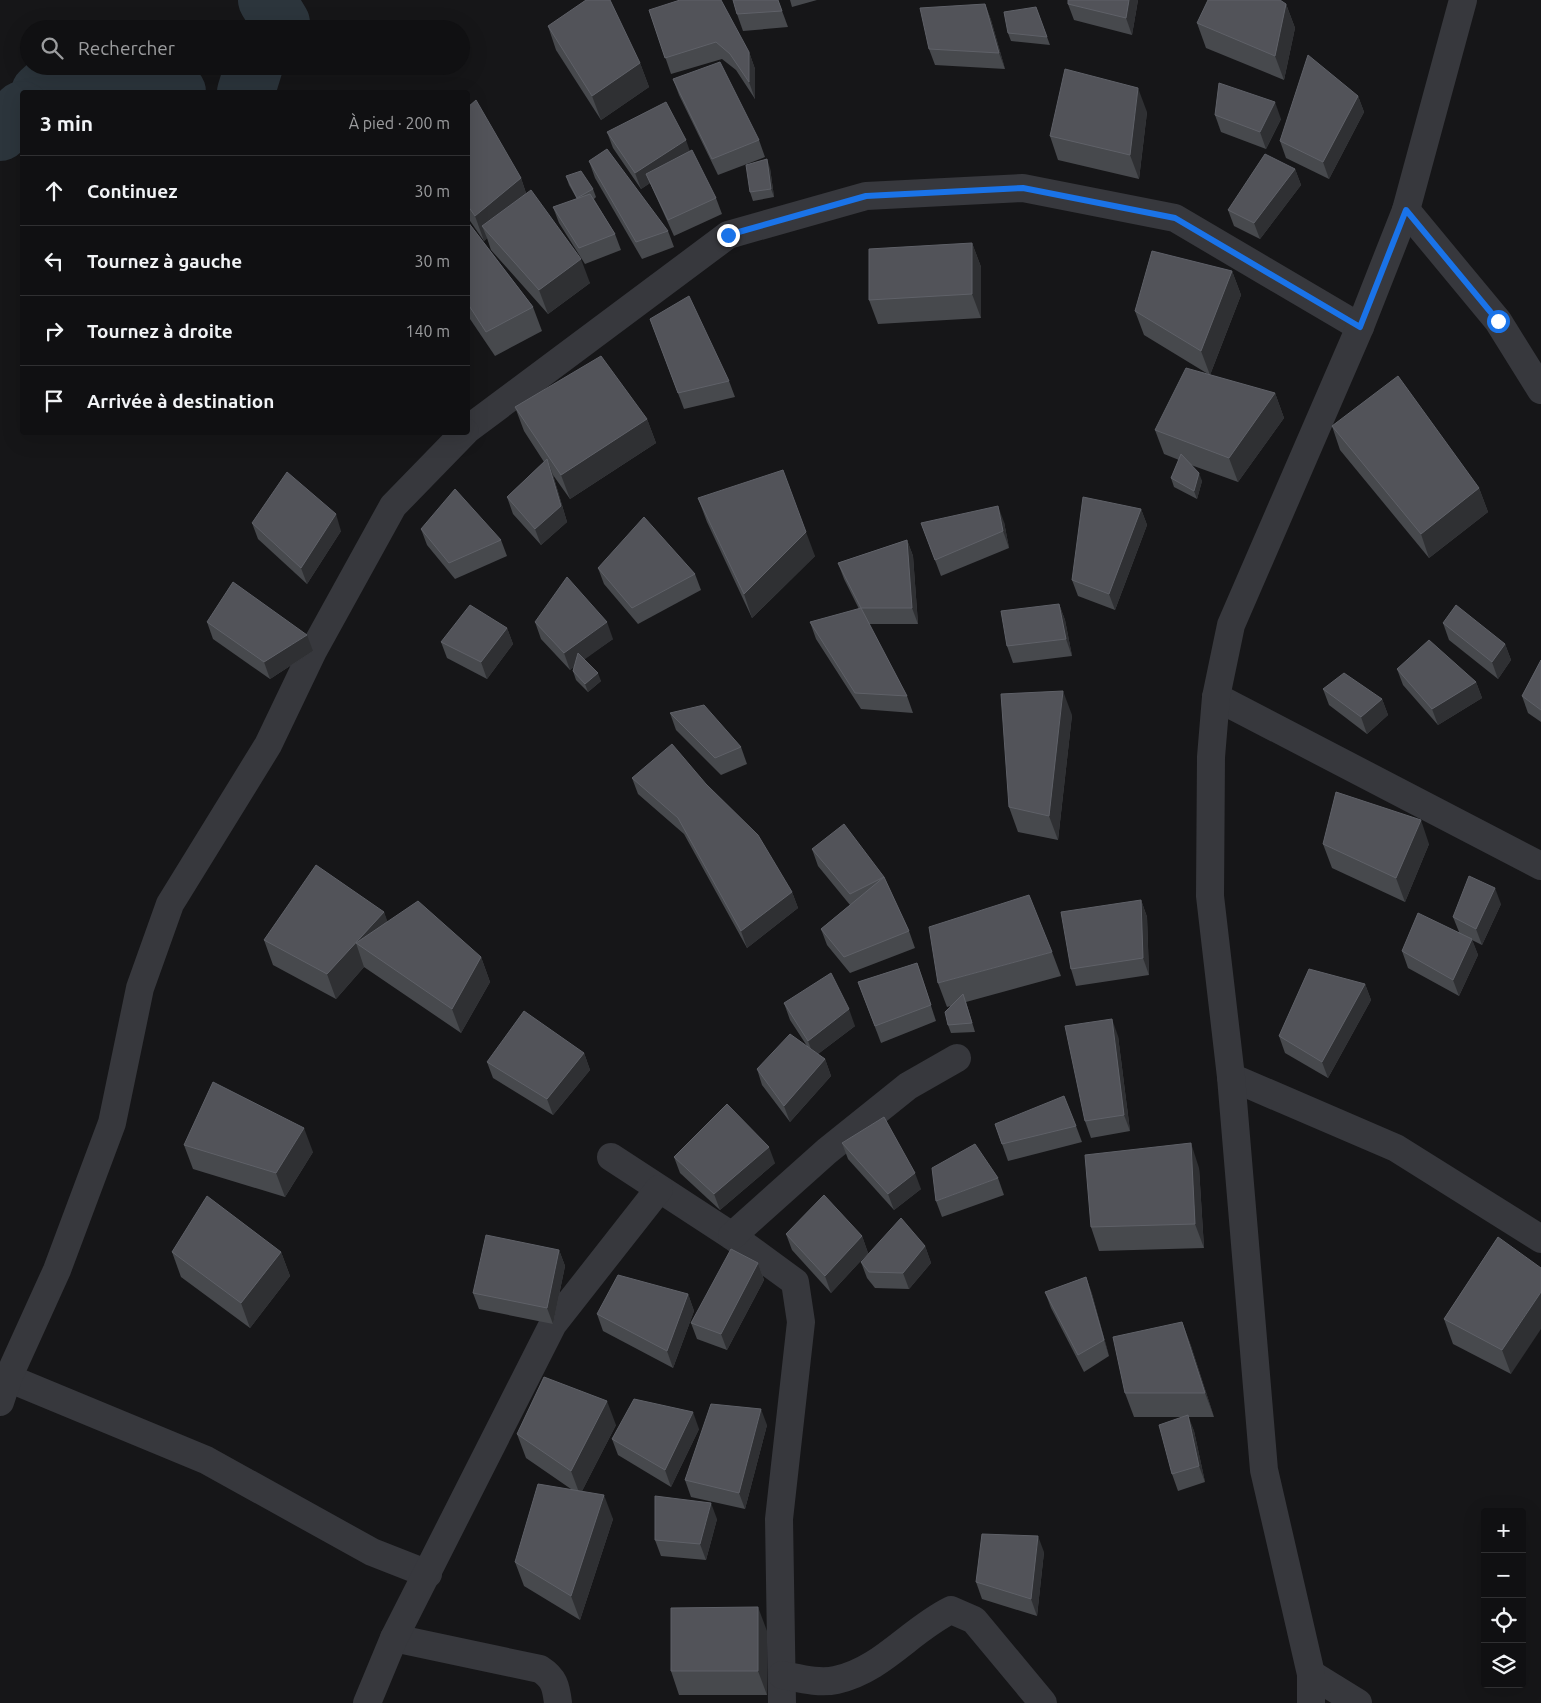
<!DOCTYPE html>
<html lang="fr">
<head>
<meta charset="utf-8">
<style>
  :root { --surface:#101012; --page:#19191b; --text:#f1f3f6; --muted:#9c9d9f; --line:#303032 }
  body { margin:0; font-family:Ubuntu,sans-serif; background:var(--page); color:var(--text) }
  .controls { position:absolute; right:15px; bottom:15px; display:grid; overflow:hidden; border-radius:5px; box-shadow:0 5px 20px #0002 }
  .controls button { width:45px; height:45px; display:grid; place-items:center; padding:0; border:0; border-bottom:1px solid var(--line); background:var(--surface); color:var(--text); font:25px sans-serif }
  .stop { position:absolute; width:15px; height:15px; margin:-11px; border:4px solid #1a73e8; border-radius:50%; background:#fff }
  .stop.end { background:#1a73e8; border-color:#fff; box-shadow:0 1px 5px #0008 }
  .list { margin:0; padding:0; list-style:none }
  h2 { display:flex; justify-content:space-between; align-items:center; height:65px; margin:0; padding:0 20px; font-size:21px }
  h2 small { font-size:16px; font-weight:400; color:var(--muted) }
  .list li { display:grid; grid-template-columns:32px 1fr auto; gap:15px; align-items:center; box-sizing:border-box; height:70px; padding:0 20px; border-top:1px solid var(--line) }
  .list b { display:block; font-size:19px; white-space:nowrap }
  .list em { font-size:16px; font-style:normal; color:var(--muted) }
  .icon { flex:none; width:28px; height:28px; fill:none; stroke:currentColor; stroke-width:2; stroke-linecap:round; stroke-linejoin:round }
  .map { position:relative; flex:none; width:1541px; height:1703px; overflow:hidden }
  .search { position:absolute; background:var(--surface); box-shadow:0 5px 20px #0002; left:20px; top:20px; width:450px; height:55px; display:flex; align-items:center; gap:12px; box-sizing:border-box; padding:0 18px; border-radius:28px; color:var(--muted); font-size:19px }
  .panel { position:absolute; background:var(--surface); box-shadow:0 5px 20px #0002; left:20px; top:90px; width:450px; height:345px; border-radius:5px }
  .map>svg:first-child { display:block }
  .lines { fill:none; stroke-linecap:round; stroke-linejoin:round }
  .river { stroke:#2c353c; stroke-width:58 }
  .minor { stroke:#37383d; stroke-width:28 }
  .tertiary { stroke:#37383d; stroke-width:28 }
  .wall { fill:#47494d }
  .shaded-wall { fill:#2f3033 }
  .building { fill:#525359; stroke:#5f6168 }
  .route { stroke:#1a73e8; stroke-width:6 }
</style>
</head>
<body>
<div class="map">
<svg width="1541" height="1703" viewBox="0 0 1541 1703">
  <rect width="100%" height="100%" fill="#161618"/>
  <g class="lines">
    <g class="river">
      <path d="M267,0L281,23L277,29"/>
      <path d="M40,92L50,83L126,67L177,92"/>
      <path d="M246,92L254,66"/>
      <path d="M0,132L22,110"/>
    </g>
    <g class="minor">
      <path d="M1406,210L1498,321L1541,390"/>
      <path d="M468,429L728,235L866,196L1023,188L1175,218L1360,327"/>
      <path d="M1216,697L1541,866"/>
      <path d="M1231,1077L1396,1148L1541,1239"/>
      <path d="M611,1157L732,1236L795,1282L801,1322L779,1519L782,1703"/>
      <path d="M732,1236L827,1151L908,1086L957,1058"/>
      <path d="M8,1378L206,1460L372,1552L428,1574"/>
      <path d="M0,1402L8,1378L57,1270L112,1123L140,988L170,904L268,745L313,651L393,506L465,432"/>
      <path d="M394,1638L540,1669C554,1678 556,1686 558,1703"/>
      <path d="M1311,1674L1358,1703"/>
      <path d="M782,1675C798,1678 819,1684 836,1680C882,1670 910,1630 951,1610L974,1620L1043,1703"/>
      <path d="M367,1703L394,1638L553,1324L659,1189"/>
    </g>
    <path class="tertiary" d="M1311,1703V1674L1264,1470L1231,1077L1210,896L1211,757L1216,697L1231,625L1360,327L1406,210L1463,0"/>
  </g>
  <g class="wall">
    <path d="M778,0L788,27L743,31L737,14Z"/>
    <path d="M790,0H817L792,7Z"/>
    <path d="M1138,0L1132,35L1074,20L1068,4Z"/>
    <path d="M985,4L991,20L1005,69L935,65L929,49Z"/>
    <path d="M1286,4L1295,28L1284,80L1206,48L1197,23Z"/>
    <path d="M1036,7L1050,45L1011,41L1008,33Z"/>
    <path d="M649,10L749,52L755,69V99L736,70L722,59L671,74Z"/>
    <path d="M548,26L640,63L649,87L601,120L556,50Z"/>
    <path d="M673,79L759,140L765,157L718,175L679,95Z"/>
    <path d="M1358,96L1364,112L1329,179L1286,158L1280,141Z"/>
    <path d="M468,107L521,178L526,193L590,283L548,314L491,250L487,238L484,241L468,218Z"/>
    <path d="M1147,112L1139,179L1058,160L1050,136Z"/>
    <path d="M1215,115L1281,119L1266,149L1221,132Z"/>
    <path d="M607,132L690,151L716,198L722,214L674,236L650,183L641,189L613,148Z"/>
    <path d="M589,161L668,231L674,247L642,259L595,178Z"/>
    <path d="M770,168L774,197L753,201L750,192Z"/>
    <path d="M1295,169L1301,185L1260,239L1234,226L1228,210Z"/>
    <path d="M566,176L593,189L596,197L594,199L615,234L621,250L585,264L559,223L553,207L577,199L569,185Z"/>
    <path d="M468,222L533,307L542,331L495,356L468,316Z"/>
    <path d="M972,243L981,267V318L878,324L869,300Z"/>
    <path d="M1232,271L1241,295L1210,375L1275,393L1284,418L1238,482L1191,465L1202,481L1197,499L1174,487L1171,478L1179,460L1164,454L1155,430L1208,374L1144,335L1135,311Z"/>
    <path d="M650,319L729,381L735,397L684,409Z"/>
    <path d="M515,407L647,419L656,443L570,499L553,475L567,522L541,545L513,514L507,497L544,462L524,431Z"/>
    <path d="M1332,426L1479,488L1488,512L1429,558L1340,450Z"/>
    <path d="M698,498L815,556L752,618L707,522Z"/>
    <path d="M1141,509L1147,525L1115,610L1078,596L1072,580Z"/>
    <path d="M1004,522L1009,548L941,576L921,523Z"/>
    <path d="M252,523L341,531L307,584L258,539Z"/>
    <path d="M421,529L501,540L507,556L455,579L427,545Z"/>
    <path d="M907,540L913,556L918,624H869L907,696L913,713L861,709L816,639L810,622L859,609L844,579L838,563Z"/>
    <path d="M598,568L695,574L701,590L638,624L604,584Z"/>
    <path d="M1059,604L1065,620L1072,656L1013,663L1007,646Z"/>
    <path d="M207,622L313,651L270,679L213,639Z"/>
    <path d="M535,622L613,639L584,659L601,681L588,692L576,680L573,671L574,666L570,670L541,639Z"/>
    <path d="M1443,623L1505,644L1511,660L1498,679L1449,640Z"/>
    <path d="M507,628L513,644L487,679L447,658L441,642Z"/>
    <path d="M1541,660V722L1528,713L1522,696Z"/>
    <path d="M1397,669L1476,682L1482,698L1438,725L1403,685Z"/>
    <path d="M1323,689L1382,699L1388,715L1367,734L1329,705Z"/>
    <path d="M670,713L741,747L747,764L721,775L676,730Z"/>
    <path d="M1072,715L1058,840L1018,832L1009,807Z"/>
    <path d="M632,778L792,892L798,908L747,948L684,834L638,794Z"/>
    <path d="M1323,844H1429L1405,902L1332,868Z"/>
    <path d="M812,849L884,877L909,931L915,948L850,973L827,945L821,929L850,905L818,866Z"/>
    <path d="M1141,900L1147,917L1149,975L1076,986L1071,969Z"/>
    <path d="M1501,904L1482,945L1472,940L1478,955L1459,996L1408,968L1402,951L1459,932L1453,917Z"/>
    <path d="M384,912L387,922L481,957L490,982L461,1033L364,967L336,999L273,965L264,940Z"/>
    <path d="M1052,952L1061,976L966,1002L975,1032L951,1033L948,1025L951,1006L947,1007L938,983Z"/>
    <path d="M917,963L936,1021L881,1043L858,982Z"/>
    <path d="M1365,984L1371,1000L1328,1078L1285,1053L1279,1036Z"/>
    <path d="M784,1003L855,1026L818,1054L825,1059L831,1076L790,1122L762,1085L757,1069L807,1046L790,1020Z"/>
    <path d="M1118,1036L1130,1131L1091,1138L1085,1121Z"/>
    <path d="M584,1053L590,1070L553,1115L493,1078L487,1062Z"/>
    <path d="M995,1124L1076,1126L1082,1142L1008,1161Z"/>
    <path d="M842,1143L921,1189L894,1210L848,1159Z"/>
    <path d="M184,1145L313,1152L285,1197L193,1169Z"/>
    <path d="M674,1157L775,1163L720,1210L680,1173Z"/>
    <path d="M1199,1168L1204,1248L1099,1251L1091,1227Z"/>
    <path d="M998,1178L1004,1195L942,1217L936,1201Z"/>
    <path d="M786,1234L862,1236L868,1253L831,1293L792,1250Z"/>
    <path d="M1498,1237L1511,1374L1453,1344L1444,1319Z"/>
    <path d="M925,1246L931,1263L909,1289L875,1288L867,1278L861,1262Z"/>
    <path d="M559,1250L565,1266L553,1324L479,1309L473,1293Z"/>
    <path d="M172,1252H281L290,1276L250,1328L181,1277Z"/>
    <path d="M758,1263L764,1280L727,1350L697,1339L691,1323Z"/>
    <path d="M1086,1277L1092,1294L1109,1356L1084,1372L1051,1308L1045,1292Z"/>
    <path d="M688,1294L694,1311L673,1368L603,1331L597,1314Z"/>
    <path d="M1182,1322L1191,1346L1214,1417H1188L1194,1431L1205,1482L1178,1491L1172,1474L1182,1417H1134L1125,1393Z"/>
    <path d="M616,1425L582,1491L613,1519L580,1620L524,1586L515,1562L571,1489L526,1458L517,1434Z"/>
    <path d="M767,1425L745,1509L691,1497L685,1480Z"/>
    <path d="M699,1429L671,1487L618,1455L612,1439Z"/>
    <path d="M717,1519L706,1560L661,1556L655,1540Z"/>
    <path d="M1044,1552L1037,1616L982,1599L976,1582Z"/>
    <path d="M767,1631V1695H679L671,1671Z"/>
  </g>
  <g class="shaded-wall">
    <path d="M1129,0H1138L1132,35L1126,18Z"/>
    <path d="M985,4L991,20L1005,69L999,53Z"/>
    <path d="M1286,4L1295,28L1284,80L1275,56Z"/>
    <path d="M749,52L755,69V99L749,82Z"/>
    <path d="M640,63L649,87L601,120L592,96Z"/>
    <path d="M1138,88L1147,112L1139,179L1130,155Z"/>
    <path d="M1358,96L1364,112L1329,179L1323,162Z"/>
    <path d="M1275,102L1281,119L1266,149L1260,132Z"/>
    <path d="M686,140L692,157L646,174L650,183L641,189L635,173Z"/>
    <path d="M767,159L770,168L774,197L771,189Z"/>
    <path d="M1295,169L1301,185L1260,239L1254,223Z"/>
    <path d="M521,178L529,202L482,226L487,238L484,241L475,216Z"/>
    <path d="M972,243L981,267V318L972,294Z"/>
    <path d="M581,259L590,283L548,314L539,290Z"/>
    <path d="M1232,271L1241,295L1210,375L1201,351Z"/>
    <path d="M1275,393L1284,418L1238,482L1229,458Z"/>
    <path d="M647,419L656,443L570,499L561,475Z"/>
    <path d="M547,459L553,475L567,522L541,545L535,529Z"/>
    <path d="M1199,473L1202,481L1197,499L1194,491Z"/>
    <path d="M1479,488L1488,512L1429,558L1421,534Z"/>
    <path d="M998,506L1004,522L1009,548L1003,531Z"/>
    <path d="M1141,509L1147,525L1115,610L1109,594Z"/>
    <path d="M336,514L341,531L307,584L301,568Z"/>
    <path d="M806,532L815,556L752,618L744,594Z"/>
    <path d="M907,540L913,556L918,624L912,608Z"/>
    <path d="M1059,604L1065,620L1072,656L1066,639Z"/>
    <path d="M607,622L613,639L570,670L564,653Z"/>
    <path d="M507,628L513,644L487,679L481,662Z"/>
    <path d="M307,635L313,651L270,679L264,662Z"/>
    <path d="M1505,644L1511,660L1498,679L1492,662Z"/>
    <path d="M598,673L601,681L588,692L585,684Z"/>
    <path d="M1476,682L1482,698L1438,725L1432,709Z"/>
    <path d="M1063,691L1072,715L1058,840L1049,816Z"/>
    <path d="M1382,699L1388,715L1367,734L1361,717Z"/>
    <path d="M1421,820L1429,844L1405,902L1396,878Z"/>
    <path d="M1495,888L1501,904L1482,945L1476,929Z"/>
    <path d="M792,892L798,908L747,948L741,931Z"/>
    <path d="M1141,900L1147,917L1149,975L1143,958Z"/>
    <path d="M384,912L393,936L356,943L364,967L336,999L327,974Z"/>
    <path d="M1472,939L1478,955L1459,996L1453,980Z"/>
    <path d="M481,957L490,982L461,1033L452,1009Z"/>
    <path d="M917,963L923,979L936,1021L931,1005Z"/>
    <path d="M1365,984L1371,1000L1328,1078L1322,1062Z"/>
    <path d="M849,1009L855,1026L814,1057L808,1041Z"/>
    <path d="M1112,1019L1118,1036L1130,1131L1124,1115Z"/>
    <path d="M584,1053L590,1070L553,1115L547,1099Z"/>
    <path d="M825,1059L831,1076L790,1122L784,1106Z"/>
    <path d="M304,1128L313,1152L285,1197L276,1173Z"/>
    <path d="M1191,1143L1199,1168L1204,1248L1195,1224Z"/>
    <path d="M769,1147L775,1163L720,1210L714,1194Z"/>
    <path d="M915,1173L921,1189L894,1210L888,1194Z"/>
    <path d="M862,1236L868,1253L831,1293L825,1276Z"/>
    <path d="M925,1246L931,1263L909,1289L903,1273Z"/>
    <path d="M559,1250L565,1266L553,1324L547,1308Z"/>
    <path d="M281,1252L290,1276L250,1328L241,1303Z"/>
    <path d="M758,1263L764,1280L727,1350L721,1334Z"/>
    <path d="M1086,1277L1092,1294L1109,1356L1104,1340Z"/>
    <path d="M1541,1292V1329L1511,1374L1502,1350Z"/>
    <path d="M688,1294L694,1311L673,1368L667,1351Z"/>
    <path d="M1182,1322L1191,1346L1214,1417L1205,1393Z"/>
    <path d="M607,1401L616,1425L580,1495L571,1471Z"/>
    <path d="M761,1409L767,1425L745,1509L739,1493Z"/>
    <path d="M693,1412L699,1429L671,1487L665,1470Z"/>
    <path d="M1188,1415L1194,1431L1205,1482L1199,1466Z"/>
    <path d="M604,1495L613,1519L580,1620L571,1596Z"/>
    <path d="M711,1503L717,1519L706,1560L700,1544Z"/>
    <path d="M1038,1536L1044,1552L1037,1616L1031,1599Z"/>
    <path d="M758,1607L767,1631V1695L758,1671Z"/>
  </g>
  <g class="building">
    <path d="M586,0H610L640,63L592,96L548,26Z"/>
    <path d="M680,0H721L749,52V82L730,54L716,42L665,58L649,10Z"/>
    <path d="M733,0H778L782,11L737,14Z"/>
    <path d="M1068,0H1129L1126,18L1068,4Z"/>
    <path d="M1208,0H1280L1286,4L1275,56L1197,23Z"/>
    <path d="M985,4L999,53L929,49L920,8Z"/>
    <path d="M1036,7L1047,37L1008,33L1004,12Z"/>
    <path d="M1308,55L1358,96L1323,162L1280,141Z"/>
    <path d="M720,62L759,140L712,159L673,79Z"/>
    <path d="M1065,69L1138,88L1130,155L1050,136Z"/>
    <path d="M1219,83L1275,102L1260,132L1215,115Z"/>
    <path d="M476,100L521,178L475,216L468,206V107Z"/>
    <path d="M666,102L686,140L635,173L607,132Z"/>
    <path d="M607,149L668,231L636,242L589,161Z"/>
    <path d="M692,150L716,198L668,220L646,174Z"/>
    <path d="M1265,154L1295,169L1254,223L1228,210Z"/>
    <path d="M767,159L771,189L750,192L746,165Z"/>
    <path d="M581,171L593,189L577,198L566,176Z"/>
    <path d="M531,190L581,259L539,290L482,226Z"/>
    <path d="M590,194L615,234L579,248L553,207Z"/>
    <path d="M468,222L533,307L486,332L468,304Z"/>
    <path d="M972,243V294L869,300V249Z"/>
    <path d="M1152,251L1232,271L1201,351L1135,311Z"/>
    <path d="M689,296L729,381L678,393L650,319Z"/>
    <path d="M601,356L647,419L561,475L515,407Z"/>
    <path d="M1186,368L1275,393L1229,458L1155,430Z"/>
    <path d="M1398,376L1479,488L1421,534L1332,426Z"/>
    <path d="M1181,454L1199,473L1194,491L1171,478Z"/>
    <path d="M547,459L561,506L535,529L507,497Z"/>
    <path d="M783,470L806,532L744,594L698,498Z"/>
    <path d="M287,472L336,514L301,568L252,523Z"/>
    <path d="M455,489L501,540L449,563L421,529Z"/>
    <path d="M1083,497L1141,509L1109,594L1072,580Z"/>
    <path d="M998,506L1003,531L935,560L921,523Z"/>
    <path d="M644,517L695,574L632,608L598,568Z"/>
    <path d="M907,540L912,608H861L907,696L855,693L810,622L861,608L838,563Z"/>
    <path d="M567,577L607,622L564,653L535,622Z"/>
    <path d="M233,582L307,635L264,662L207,622Z"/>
    <path d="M1059,604L1066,639L1007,646L1001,611Z"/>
    <path d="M470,605L507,628L481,662L441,642Z"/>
    <path d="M1456,605L1505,644L1492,662L1443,623Z"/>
    <path d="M1429,640L1476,682L1432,709L1397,669Z"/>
    <path d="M578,653L598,673L585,684L573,671Z"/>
    <path d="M1541,660V710L1522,696Z"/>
    <path d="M1344,673L1382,699L1361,717L1323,689Z"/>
    <path d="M1063,691L1049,816L1009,807L1001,694Z"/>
    <path d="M704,705L741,747L715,758L670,713Z"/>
    <path d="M672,744L706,784L758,835L792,892L741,931L678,818L632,778Z"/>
    <path d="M1336,792L1421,820L1396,878L1323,844Z"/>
    <path d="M844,824L884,877L850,894L812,849Z"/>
    <path d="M316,865L384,912L327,974L264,940Z"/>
    <path d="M1469,876L1495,888L1476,929L1453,917Z"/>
    <path d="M884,877L909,931L844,957L821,929Z"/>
    <path d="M1029,895L1052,952L938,983L929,927Z"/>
    <path d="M1141,900L1143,958L1071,969L1061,912Z"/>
    <path d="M418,901L481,957L452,1009L356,943Z"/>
    <path d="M1418,913L1472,939L1453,980L1402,951Z"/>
    <path d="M917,963L931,1005L875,1026L858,982Z"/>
    <path d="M1309,969L1365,984L1322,1062L1279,1036Z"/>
    <path d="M831,973L849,1009L808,1041L784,1003Z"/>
    <path d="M963,994L972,1023L948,1025L945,1012Z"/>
    <path d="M524,1011L584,1053L547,1099L487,1062Z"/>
    <path d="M1112,1019L1124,1115L1085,1121L1065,1026Z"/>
    <path d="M790,1034L825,1059L784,1106L757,1069Z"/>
    <path d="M213,1082L304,1128L276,1173L184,1145Z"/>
    <path d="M1064,1096L1076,1126L1002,1144L995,1124Z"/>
    <path d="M727,1104L769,1147L714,1194L674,1157Z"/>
    <path d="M884,1117L915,1173L888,1194L842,1143Z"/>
    <path d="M1191,1143L1195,1224L1091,1227L1085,1155Z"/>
    <path d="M975,1144L998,1178L936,1201L932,1168Z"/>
    <path d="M824,1195L862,1236L825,1276L786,1234Z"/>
    <path d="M207,1196L281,1252L241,1303L172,1252Z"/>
    <path d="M901,1218L925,1246L903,1273L869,1272L861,1262Z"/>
    <path d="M486,1235L559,1250L547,1308L473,1293Z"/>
    <path d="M1498,1237L1541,1268V1292L1502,1350L1444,1319Z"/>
    <path d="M731,1249L758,1263L721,1334L691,1323Z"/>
    <path d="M618,1275L688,1294L667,1351L597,1314Z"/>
    <path d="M1086,1277L1104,1340L1078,1355L1045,1292Z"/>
    <path d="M1182,1322L1205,1393H1125L1113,1337Z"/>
    <path d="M544,1377L607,1401L571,1471L517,1434Z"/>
    <path d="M634,1399L693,1412L665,1470L612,1439Z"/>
    <path d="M711,1404L761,1409L739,1493L685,1480Z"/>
    <path d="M1188,1415L1199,1466L1172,1474L1159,1425Z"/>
    <path d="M538,1484L604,1495L571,1596L515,1562Z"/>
    <path d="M655,1496L711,1503L700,1544L655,1540Z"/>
    <path d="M982,1534L1038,1536L1031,1599L976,1582Z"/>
    <path d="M758,1607V1671H671V1608Z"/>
  </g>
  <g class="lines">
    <path class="route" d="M728,235L866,196L1023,188L1175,218L1360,327L1406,210L1498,321"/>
  </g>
</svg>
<div class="controls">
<button>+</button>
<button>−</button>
<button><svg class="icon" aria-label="locate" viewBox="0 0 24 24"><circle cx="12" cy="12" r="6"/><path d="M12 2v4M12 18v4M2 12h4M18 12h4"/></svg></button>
<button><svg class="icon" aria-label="layers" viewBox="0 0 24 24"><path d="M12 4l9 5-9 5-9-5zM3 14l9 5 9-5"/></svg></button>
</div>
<div class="stop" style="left:1498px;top:321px"></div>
<div class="stop end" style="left:728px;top:235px"></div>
<div class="search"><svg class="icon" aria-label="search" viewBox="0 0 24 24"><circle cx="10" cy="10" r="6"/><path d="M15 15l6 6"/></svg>Rechercher</div>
<section class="panel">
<h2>3 min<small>À pied · 200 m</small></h2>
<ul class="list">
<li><svg class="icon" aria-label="ahead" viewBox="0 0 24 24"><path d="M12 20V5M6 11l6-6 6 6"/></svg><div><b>Continuez</b></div><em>30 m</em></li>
<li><svg class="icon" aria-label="left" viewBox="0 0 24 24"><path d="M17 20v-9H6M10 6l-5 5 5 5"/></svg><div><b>Tournez à gauche</b></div><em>30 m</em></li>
<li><svg class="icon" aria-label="right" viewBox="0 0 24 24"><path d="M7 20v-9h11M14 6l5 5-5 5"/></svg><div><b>Tournez à droite</b></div><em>140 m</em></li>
<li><svg class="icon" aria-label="arrive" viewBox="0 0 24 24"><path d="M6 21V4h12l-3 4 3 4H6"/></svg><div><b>Arrivée à destination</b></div></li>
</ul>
</section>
</div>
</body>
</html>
